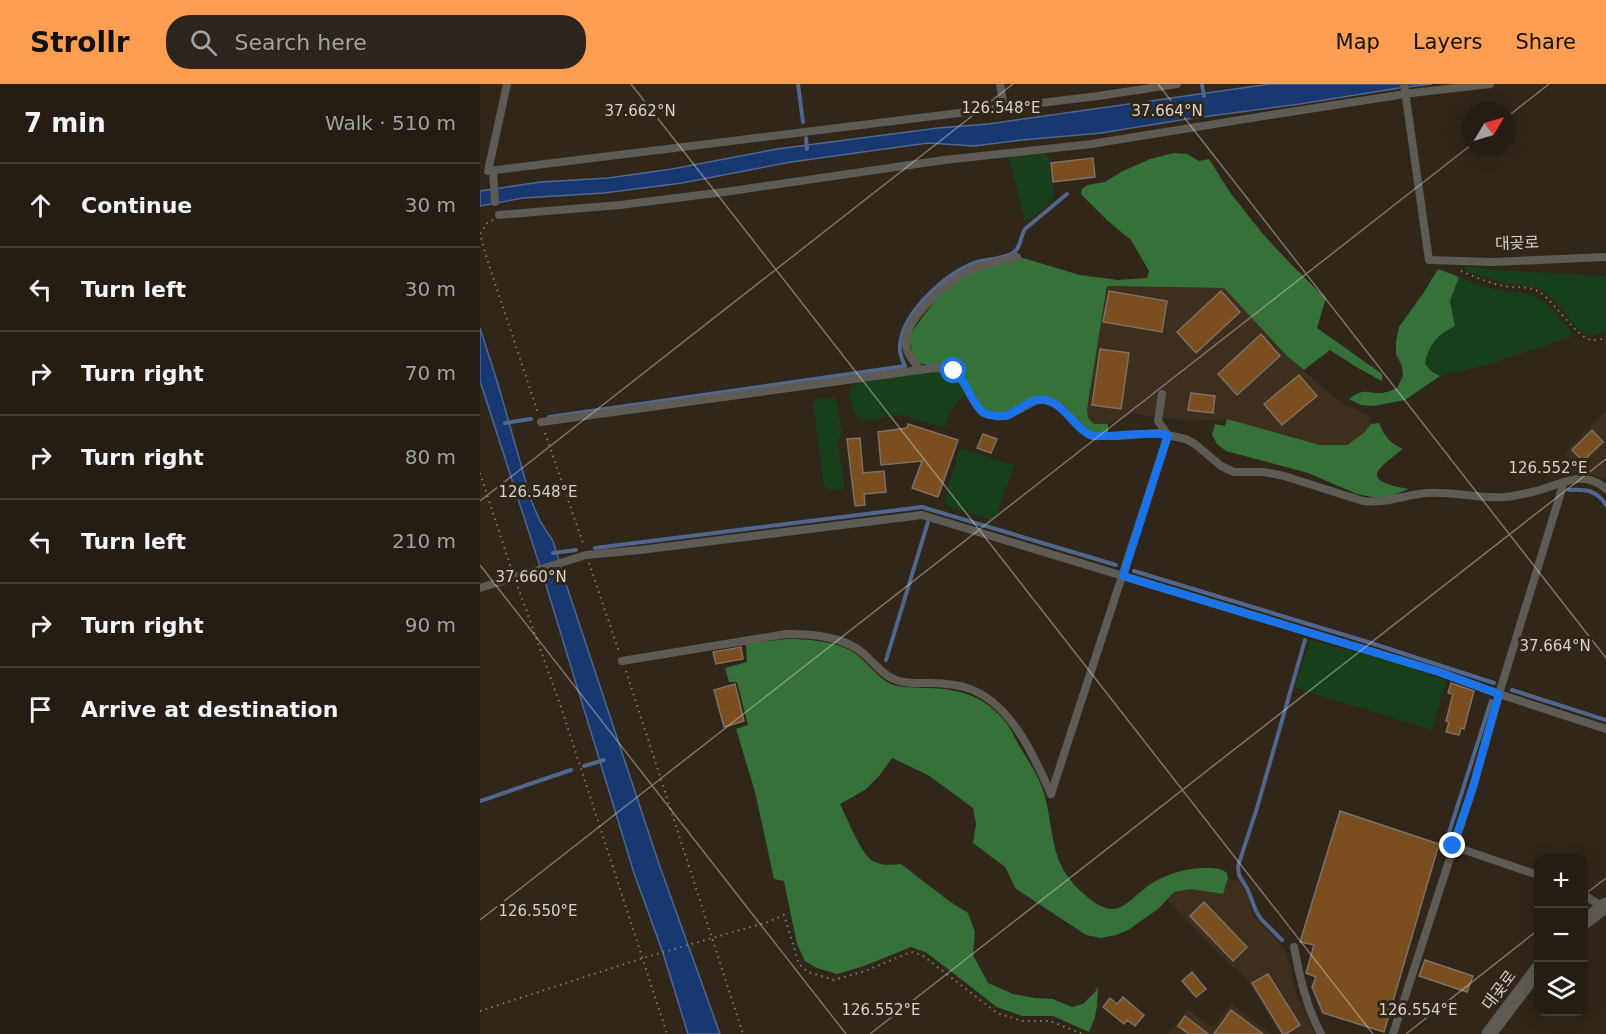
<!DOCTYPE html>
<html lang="en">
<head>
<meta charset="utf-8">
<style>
  :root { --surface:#251c14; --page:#2d251d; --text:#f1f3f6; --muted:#a3a1a0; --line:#423a34; --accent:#fb9e51 }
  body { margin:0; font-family:"DejaVu Sans","Noto Sans KR",sans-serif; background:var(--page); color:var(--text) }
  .controls { position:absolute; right:18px; bottom:18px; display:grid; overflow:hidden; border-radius:12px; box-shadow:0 3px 15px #0003 }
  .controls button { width:54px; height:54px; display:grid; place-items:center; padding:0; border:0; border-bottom:2px solid var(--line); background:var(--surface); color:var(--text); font:30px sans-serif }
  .compass { position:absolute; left:982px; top:18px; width:54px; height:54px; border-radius:50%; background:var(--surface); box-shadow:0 3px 15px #0003; rotate:52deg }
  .stop { position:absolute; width:18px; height:18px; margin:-14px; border:4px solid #1a73e8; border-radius:50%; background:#fff }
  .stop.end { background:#1a73e8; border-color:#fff; box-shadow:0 2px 6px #0008 }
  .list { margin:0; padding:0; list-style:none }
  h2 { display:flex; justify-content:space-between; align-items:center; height:78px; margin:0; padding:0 24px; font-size:26px }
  h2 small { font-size:20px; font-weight:400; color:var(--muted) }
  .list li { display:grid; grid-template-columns:39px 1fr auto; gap:18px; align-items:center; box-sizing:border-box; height:84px; padding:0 24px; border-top:2px solid var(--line) }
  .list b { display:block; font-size:22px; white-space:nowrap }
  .list em { font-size:20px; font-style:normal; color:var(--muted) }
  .icon { flex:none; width:33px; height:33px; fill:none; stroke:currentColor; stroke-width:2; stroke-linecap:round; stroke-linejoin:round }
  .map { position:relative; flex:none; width:1126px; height:950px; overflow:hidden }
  header { display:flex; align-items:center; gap:36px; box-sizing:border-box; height:84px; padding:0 30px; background:var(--accent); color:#111 }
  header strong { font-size:28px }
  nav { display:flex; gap:33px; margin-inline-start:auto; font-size:21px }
  .search { width:420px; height:54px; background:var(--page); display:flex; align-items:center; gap:15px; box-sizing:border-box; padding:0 21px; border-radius:24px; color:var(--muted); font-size:22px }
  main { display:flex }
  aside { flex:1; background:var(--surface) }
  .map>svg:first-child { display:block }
  .built { fill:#3d2e1e }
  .green { fill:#173f1a }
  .forest { fill:#357139 }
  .water { fill:#173871; stroke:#51668c; stroke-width:1.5 }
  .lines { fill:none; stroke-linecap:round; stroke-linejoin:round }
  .stream { stroke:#51668c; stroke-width:4 }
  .building { fill:#7a4e1f; stroke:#7e7063; stroke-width:1.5 }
  .path { stroke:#82796f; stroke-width:2; stroke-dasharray:1.5 4.5; stroke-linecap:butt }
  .service { stroke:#5e5b54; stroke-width:8 }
  .tertiary { stroke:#5e5b54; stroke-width:15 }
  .route { stroke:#1a73e8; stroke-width:8 }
  .ticks { fill:none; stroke:#d9d2ca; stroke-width:1.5; stroke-opacity:0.45 }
  .labels { text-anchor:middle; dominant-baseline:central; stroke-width:6; stroke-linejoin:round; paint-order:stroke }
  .street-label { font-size:16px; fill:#d9d2ca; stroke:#31261a }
  .ticks-label { font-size:15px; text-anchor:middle; fill:#d9d2ca; stroke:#31261a; stroke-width:6; stroke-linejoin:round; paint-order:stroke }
</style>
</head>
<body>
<header>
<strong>Strollr</strong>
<div class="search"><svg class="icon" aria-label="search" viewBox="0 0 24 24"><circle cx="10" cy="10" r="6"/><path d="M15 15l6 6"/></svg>Search here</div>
<nav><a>Map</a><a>Layers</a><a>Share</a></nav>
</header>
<main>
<aside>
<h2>7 min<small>Walk · 510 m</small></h2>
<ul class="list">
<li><svg class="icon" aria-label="ahead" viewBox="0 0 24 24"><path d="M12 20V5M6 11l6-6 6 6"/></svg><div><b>Continue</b></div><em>30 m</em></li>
<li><svg class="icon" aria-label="left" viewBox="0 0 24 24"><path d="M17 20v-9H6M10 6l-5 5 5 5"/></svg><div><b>Turn left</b></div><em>30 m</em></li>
<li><svg class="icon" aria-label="right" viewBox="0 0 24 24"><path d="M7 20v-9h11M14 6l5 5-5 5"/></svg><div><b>Turn right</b></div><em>70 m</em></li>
<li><svg class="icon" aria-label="right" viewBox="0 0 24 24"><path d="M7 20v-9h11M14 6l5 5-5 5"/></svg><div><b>Turn right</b></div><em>80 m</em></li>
<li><svg class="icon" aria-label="left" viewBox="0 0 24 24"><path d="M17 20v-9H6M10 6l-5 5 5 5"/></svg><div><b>Turn left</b></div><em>210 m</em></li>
<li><svg class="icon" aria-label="right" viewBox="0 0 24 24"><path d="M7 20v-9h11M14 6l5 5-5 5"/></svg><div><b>Turn right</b></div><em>90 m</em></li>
<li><svg class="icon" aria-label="arrive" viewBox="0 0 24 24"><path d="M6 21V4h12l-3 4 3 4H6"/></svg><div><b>Arrive at destination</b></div></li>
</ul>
</aside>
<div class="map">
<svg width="1126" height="950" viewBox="0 0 1126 950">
  <rect width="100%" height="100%" fill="#31261a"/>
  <g class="built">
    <path d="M627,202L744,204L807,272L861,319L888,331L891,340L885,348L867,361H840L747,335L711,337L653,330L628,340H614L608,334L607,326Z"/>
    <path d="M1126,327V395L1097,387L1087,390L1085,371L1090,363Z"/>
    <path d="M748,794L760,798L766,808L774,833L803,863L808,871L816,909L835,950H800L767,895L739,870L687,816L693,808L711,805L743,809Z"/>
    <path d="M751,920L791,950H688L708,925L730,942L736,940Z"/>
  </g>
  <g class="green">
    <path d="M565,69L568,72L574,109L572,116L570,119L552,134L548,135L544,133L529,74L533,72Z"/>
    <path d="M986,182L1016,186L1126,192V248L1113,251L1106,250L1099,246L1075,218L1061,205L1024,199L987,188L985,184Z"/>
    <path d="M979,193L1012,205L1047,209L1058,213L1070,223L1092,248L1091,253L1003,282L960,292L951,287L945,280C948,261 958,250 975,242L970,217Z"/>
    <path d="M461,287L472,288L482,301L485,311C474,320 468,330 465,344L420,331L382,338C374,328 367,317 370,304L379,298Z"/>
    <path d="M350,314L354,315L357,318L362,350L361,353L358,356L364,399V404L360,406L347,405L344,402L333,320L336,315Z"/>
    <path d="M480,364L534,381L516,434L510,436L468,422L464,417Z"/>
    <path d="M830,556L924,581L966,597L952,646L821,606L815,603Z"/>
  </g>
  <g class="forest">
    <path d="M694,69L707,70L719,77L729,75C739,90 748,107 760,121C785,155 815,185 846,214L837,244L902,290V297L878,284L850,266L824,286L807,272L744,204L627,202L607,326L608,334L614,340H628V350L612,349L603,342L584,321L564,312L525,331L506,328L466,282L447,281L438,279L433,271L429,256L431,249L444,231L462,208L486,188L510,179L543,174L600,191L638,196L667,194L669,187L651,156L628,137L601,110L602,105L607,101L625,98L641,88L670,75Z"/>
    <path d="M958,185L979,193L970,217L975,242C958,250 948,261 945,280L951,287L960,292L925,316L893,322L881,321L869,315C886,303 885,310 903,309C907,308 913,306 917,304L923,292L922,282L916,270V257L919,243L944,208Z"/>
    <path d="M747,335L840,361H867L885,348L891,340L899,339C904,352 910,359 923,365C892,388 883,397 929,405L911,412L897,414L877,410L828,389L746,367L737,360L732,351L735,340L745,342Z"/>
    <path d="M307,555C327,555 355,557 373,568C387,577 397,594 411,600C421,604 432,603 443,604C466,604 489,607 508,621C513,625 520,631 524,636C530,643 534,652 538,660C549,678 562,696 566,717C575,757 571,782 605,811C640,841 645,816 674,798C689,789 705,785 722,784C731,784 740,783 747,789L748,794L743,810L711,805L694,808L678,825L648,846L636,851L621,854L606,851L536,805L525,783L493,759L496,740L493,724L448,691L412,674L399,692L385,706L360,720C366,732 382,772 393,777C402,782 411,781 421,780L469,817L488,829L495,848L493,871L508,899L533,910L555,914L573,915L592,923L603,920L616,907L618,902L617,922L615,933L609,948L573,932H542L517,923L447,869L431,863L384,882L357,890L337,884L325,877L317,860L304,797L294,795L275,708L256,645L268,641L257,598H249L245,584L267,578L266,560Z"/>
  </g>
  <g class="water">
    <path d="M790,0H952L919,4L820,20L707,35L621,49L542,56L494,62L448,59L311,78L202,99L124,109L43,114L0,122V107L61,98L128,94L192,85L297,65L458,44L508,40Z"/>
    <path d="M0,244L18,300L51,416L60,437L73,457L86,500L179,780L240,950H208L183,869L154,789L66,501L0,297Z"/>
  </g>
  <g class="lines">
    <g class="stream">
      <path d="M318,0L323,38"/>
      <path d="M722,1L724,12"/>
      <path d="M326,54L327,65"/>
      <path d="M69,333L425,282C422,276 419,267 420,260C424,227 466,189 497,178C507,175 524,175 533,169C541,164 540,153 545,145L587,110"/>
      <path d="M25,339L51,335"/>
      <path d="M1089,406C1105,405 1117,406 1126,421"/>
      <path d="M115,464L442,423L636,481"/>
      <path d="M73,469L96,466"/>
      <path d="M654,487L891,559L1014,599"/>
      <path d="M406,576L448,438"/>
      <path d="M1032,606L1126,636"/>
      <path d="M104,682L124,676"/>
      <path d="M0,717L91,686"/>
      <path d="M966,758L1011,617"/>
      <path d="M802,856L781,835L776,827L768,806L759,791L758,782L777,724L825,556"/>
    </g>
  </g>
  <g class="building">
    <path d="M613,74L615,93L573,98L571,79Z"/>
    <path d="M629,207L687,217L682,248L623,238Z"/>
    <path d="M741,207L760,228L716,269L697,248Z"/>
    <path d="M781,250L800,272L757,311L738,290Z"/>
    <path d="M620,265L649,269L641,325L612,321Z"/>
    <path d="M819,291L837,312L802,341L784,320Z"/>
    <path d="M711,309L735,312L733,329L708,326Z"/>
    <path d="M428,340L478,356L458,413L432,404L442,377L401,381L398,348L427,344Z"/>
    <path d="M1112,346L1123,358L1103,377L1092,366Z"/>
    <path d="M503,350L517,355L511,369L497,364Z"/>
    <path d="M380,354L383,389L404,387L406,408L384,410L385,421L375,422L367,355Z"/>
    <path d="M261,563L263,575L236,580L233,568Z"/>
    <path d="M971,599L994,607L984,645L981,644L979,651L966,648L969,638L966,637L973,610L968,609Z"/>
    <path d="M255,600L264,637L244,643L234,606Z"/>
    <path d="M860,727L959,760L904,948L843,929L832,903L836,893L826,889L834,861L820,858Z"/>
    <path d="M724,818L767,863L753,877L710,832Z"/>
    <path d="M945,876L993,892L987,908L939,892Z"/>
    <path d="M712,888L726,905L716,913L702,897Z"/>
    <path d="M788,890L820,941L806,950H803L772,899Z"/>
    <path d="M643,913L664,931L655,942L647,936L644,940L623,923L630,914L637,920Z"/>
    <path d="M751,926L783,950H734Z"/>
    <path d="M705,932L728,950H709L698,942Z"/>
  </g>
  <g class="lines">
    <g class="path">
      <path d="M13,136L7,139L0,150L7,175L58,329"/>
      <path d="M981,187C995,193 1011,200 1025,202C1038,204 1051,202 1061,209C1075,219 1098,255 1112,256C1116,256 1122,255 1126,254"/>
      <path d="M65,349L104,462"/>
      <path d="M0,389L31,484"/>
      <path d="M109,479L139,568"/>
      <path d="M38,503L82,626L187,950"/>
      <path d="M146,587L263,950"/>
      <path d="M0,927L163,874L288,838L304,831L319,880L328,888L354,896L385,887L431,868L442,871L517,929L542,937H570L603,950"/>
    </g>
    <g class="service">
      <path d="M27,0L8,87L618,12L697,0"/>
      <path d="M520,0L524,24"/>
      <path d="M924,0L949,176L1013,178L1126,173"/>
      <path d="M13,87L15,118"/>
      <path d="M19,131L140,121L244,108L464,76L611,60L803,29L932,9L1010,0"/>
      <path d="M440,286C435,279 427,271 426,262C422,236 467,198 488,187C504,180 520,177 537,173"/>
      <path d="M61,338L454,284L467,285L478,290L498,323L502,328L508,331L527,332L557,316H566L574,319L582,325L601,345L612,352H639L678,349L706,355L715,360L741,382L754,388H784L804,392L883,417C905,420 924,411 946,409C972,407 999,415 1025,413C1034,412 1043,410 1052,408C1067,405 1081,397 1097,395C1108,394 1118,398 1126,405"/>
      <path d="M0,504L106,471L160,466L442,431L959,588L1019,610L1126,645"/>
      <path d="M142,577L306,550C332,550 364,552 384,570C394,579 404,592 416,596C431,602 450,597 466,600C477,601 488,603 497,608C533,625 556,676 571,710"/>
      <path d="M571,710L688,351L678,337L682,310"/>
      <path d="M973,762L1058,791"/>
      <path d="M1104,811L1123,823"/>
      <path d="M814,863C820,894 826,922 841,950"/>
      <path d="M913,950L993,703L1019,610L1084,398"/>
    </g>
    <g class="tertiary">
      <path d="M1104,838L1126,821"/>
      <path d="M1009,950L1058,885"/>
    </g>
  </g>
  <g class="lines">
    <path class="route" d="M474,287C488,297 489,317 503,328C507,331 512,331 516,332C534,335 542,317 558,316C582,313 591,342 610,351C614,353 619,352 624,352C645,352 667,347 688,351L643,492L959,588L1019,610L993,703L973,762"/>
  </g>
  <path class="ticks" d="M151,0L893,950M678,0L1126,574M1027,33L1069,0M0,417L533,0M0,481L366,950M1104,811L1126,794M0,836L991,61M390,950L1126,375M926,950L1058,846"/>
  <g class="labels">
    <g class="street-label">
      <text transform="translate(1037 159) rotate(-2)">대곶로</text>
      <text transform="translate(1019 906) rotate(-53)">대곶로</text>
    </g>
  </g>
  <g class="ticks-label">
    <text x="521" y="29">126.548°E</text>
    <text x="160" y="32">37.662°N</text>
    <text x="687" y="32">37.664°N</text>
    <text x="1068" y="389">126.552°E</text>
    <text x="58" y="413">126.548°E</text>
    <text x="51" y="498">37.660°N</text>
    <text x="1075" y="567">37.664°N</text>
    <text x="58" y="832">126.550°E</text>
    <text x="401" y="931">126.552°E</text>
    <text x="938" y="931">126.554°E</text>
  </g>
</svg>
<div class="controls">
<button>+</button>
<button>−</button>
<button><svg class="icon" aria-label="layers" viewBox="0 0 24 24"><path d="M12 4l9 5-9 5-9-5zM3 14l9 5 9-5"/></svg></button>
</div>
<svg class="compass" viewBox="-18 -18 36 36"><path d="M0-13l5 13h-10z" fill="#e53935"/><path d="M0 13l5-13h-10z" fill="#a3a1a0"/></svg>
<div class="stop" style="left:474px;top:287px"></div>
<div class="stop end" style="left:973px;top:762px"></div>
</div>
</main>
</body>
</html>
